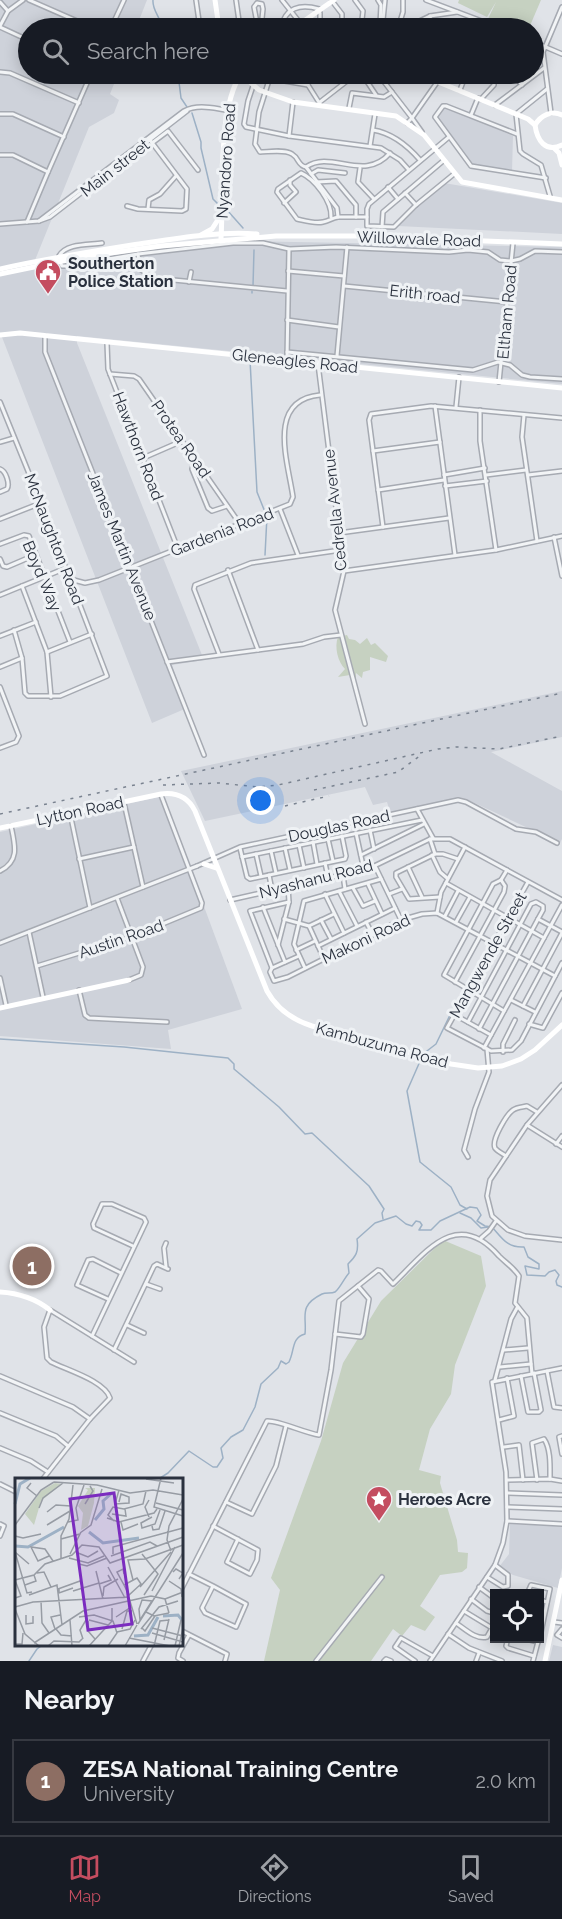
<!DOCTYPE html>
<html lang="en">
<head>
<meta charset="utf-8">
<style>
  :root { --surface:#171b24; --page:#20242c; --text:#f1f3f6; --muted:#9ea1a6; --line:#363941; --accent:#c44d60 }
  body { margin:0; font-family:Raleway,sans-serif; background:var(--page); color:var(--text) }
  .controls { position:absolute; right:18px; bottom:18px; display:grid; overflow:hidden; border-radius:0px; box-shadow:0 3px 15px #0003 }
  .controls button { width:54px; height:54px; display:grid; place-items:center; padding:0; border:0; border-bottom:2px solid var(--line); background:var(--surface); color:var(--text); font:30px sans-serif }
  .you { position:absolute; left:261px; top:801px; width:21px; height:21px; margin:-15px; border:4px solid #fff; border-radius:50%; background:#1a73e8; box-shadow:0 0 0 9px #1a73e833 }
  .badge { display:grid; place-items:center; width:39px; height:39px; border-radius:50%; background:var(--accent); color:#fff; font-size:20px; font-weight:700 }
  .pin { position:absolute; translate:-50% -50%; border:3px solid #fff; box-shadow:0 2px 6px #0006 }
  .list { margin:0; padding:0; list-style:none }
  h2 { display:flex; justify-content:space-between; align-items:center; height:78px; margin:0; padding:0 24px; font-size:26px }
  h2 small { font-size:20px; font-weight:400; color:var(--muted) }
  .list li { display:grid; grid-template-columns:39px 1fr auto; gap:18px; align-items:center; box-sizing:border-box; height:84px; margin:0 12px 12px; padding:0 12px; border:2px solid var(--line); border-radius:0px }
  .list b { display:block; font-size:22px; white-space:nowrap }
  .list p { margin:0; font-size:20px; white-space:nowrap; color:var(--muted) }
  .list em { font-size:20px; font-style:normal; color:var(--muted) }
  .icon { flex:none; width:33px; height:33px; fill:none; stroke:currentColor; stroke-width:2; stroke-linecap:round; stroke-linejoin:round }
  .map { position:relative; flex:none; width:562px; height:1661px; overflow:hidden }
  .search { position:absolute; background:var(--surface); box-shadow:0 3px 15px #0003; left:18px; right:18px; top:18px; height:66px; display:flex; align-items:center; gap:15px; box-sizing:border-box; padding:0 21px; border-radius:33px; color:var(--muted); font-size:22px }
  .sheet { height:174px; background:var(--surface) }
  nav { display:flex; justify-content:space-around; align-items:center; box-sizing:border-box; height:84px; border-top:2px solid var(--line); background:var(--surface); font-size:16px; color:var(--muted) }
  nav a { display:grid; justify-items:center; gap:3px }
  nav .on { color:var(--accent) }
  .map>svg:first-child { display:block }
  .built { fill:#ced2da }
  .green { fill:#c6d1c1 }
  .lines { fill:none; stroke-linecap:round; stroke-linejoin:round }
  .stream { stroke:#9db1c5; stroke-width:1.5 }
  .street-casing { stroke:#a6aab2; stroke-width:6 }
  .street { stroke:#f2f4f6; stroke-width:3 }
  .secondary { stroke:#fff; stroke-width:5 }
  .rail { stroke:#7a8390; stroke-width:1.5; stroke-dasharray:3 6; stroke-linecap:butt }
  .labels { text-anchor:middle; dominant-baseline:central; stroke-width:6; stroke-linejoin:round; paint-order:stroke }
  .street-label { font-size:16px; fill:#2a313e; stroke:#eff2f5 }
  .poi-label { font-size:16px; font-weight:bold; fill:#2a313e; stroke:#eff2f5; text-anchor:start }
  .inset-river { fill:none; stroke:#9db1c5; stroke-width:3 }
  .inset-road { fill:none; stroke:#979ca4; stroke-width:1.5 }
  .view { fill:#7b2cbf; fill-opacity:0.15; stroke:#7b2cbf; stroke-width:3 }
  .inset-edge { fill:none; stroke:#2a313e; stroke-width:3 }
</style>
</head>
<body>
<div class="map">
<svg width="562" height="1661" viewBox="0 0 562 1661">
  <rect width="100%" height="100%" fill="#e0e3e8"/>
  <g class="built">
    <path d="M0,0H147L136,28H28V74H118L110,94L119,100L114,113L89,127L31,270L133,253L241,241L562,247V384L77,336V343L204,660L172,665L187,708L152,723L0,332Z"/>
    <path d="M443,106L513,136L512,172L472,165L435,118Z"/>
    <path d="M444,183L562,203V234L398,226Z"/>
    <path d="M562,691V737L491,752L562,791V839L560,843L466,799L390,812L387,802L373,805L365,787L205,821L181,771Z"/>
    <path d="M163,796L242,1009L168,1030L171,1049L0,1036V832Z"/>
    <path d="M510,1524L562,1526V1568L558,1588L513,1575L499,1567L509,1554Z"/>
    <path d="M553,1645L562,1647V1661H549Z"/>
  </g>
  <g class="green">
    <path d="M459,0H541L529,28H509L488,19L496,2L487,17L458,3Z"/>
    <path d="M347,635L349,639L355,640L360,644L367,638L371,645L375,643L388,656L386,662L370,657V670L363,672L362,678L356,673V682L350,675L338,677L345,669C338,662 334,647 338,637Z"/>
    <path d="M443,1240L481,1256L486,1286L455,1365L451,1394L430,1429L419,1470L441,1476L440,1483L457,1540L458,1552L468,1553L467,1568L462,1572L440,1575L420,1606L435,1617L425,1631L411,1625L402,1636L393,1629L371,1661H264L280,1590L271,1578L321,1441L343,1363L381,1301Z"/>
  </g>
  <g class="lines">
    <g class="stream">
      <path d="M153,0C152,11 161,17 162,28"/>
      <path d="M178,74L181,98L187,107"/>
      <path d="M192,113L201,142V148L213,199L218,204"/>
      <path d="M227,210L243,228"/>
      <path d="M253,286L254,250"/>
      <path d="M252,293V291"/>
      <path d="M250,360L257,492L265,512"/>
      <path d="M265,555L267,516"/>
      <path d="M0,1039L124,1047L228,1058L234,1064V1069L279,1107L305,1134L312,1133L369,1186L384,1209L382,1213L383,1219"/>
      <path d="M423,1054L436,1044L451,1013"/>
      <path d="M421,1059L407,1091L420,1162L451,1187L460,1205L467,1209"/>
      <path d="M460,1213L471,1218L481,1228L488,1227"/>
      <path d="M157,1480L168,1473L189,1451L213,1467H217L223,1458L221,1448L231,1437L243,1430L255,1407L261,1384L278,1368L281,1361L286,1364L289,1362C295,1350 291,1338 305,1334C307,1316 298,1306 322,1294C326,1292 331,1294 335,1292C339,1290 345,1277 349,1273L348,1264C356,1256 359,1252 357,1239L375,1223L396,1216L406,1224L412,1226L416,1221L420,1222L422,1225L419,1230H431L440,1221L470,1207L477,1208L481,1215L477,1221L485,1226L492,1227C502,1238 507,1248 524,1247L528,1257L539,1264V1269L525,1266L527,1275L545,1276L549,1272L555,1270L559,1275L556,1281L557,1285L562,1287"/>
      <path d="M29,1661L37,1649L44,1644"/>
    </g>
    <g class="street-casing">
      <g id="street">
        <path d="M29,0L93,28"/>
        <path d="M196,0L200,28"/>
        <path d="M236,0L240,28"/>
        <path d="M282,0L301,24"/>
        <path d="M355,0L363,11L361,28"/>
        <path d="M378,0L381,5L380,24L383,20L385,0"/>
        <path d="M426,0L500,28"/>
        <path d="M332,1L342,14V28"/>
        <path d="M0,2L8,11"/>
        <path d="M320,13V28"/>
        <path d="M430,16L432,28"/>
        <path d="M0,26L8,11L23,0"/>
        <path d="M0,27L28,40"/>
        <path d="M111,28L124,0"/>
        <path d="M258,28L254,7L257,3L262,4L263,9L261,28"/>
        <path d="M282,28C284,7 301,4 319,9"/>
        <path d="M398,28L403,12V0"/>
        <path d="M405,28L430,16L457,12"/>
        <path d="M534,42L562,54"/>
        <path d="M0,72L10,73L79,103"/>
        <path d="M266,74L273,79L308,85"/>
        <path d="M306,74L308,85L320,104"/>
        <path d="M338,74L344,82"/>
        <path d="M362,74L376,95"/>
        <path d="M378,74L412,118L407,123"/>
        <path d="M467,74H473"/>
        <path d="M513,74L522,85"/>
        <path d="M270,77L259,112L255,144L260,152C268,152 285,149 292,154C299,158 298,166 306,167L337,208L338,217H367"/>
        <path d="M253,86L248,101L244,124L246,127L289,136L381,148L400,160L409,170"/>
        <path d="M547,89L516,114L520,151L523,154L541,165L550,196"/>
        <path d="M460,90L466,74"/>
        <path d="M481,99L494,85V74"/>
        <path d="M320,102L356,74"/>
        <path d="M495,105L544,68"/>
        <path d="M349,108L352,93L384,97L392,92"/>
        <path d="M551,113L543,52L562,7"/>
        <path d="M0,114H13L64,137"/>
        <path d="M471,115L478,98"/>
        <path d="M373,130C392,133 407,145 420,160"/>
        <path d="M422,132L412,118L438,81V74"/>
        <path d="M517,134L446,106H443L435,117L471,166L546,178"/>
        <path d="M289,136L293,102"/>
        <path d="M449,137L369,204L367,209V226L394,227L416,205L454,174"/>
        <path d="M152,143L168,131L198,170"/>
        <path d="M370,146L375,114"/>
        <path d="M0,155H13L48,172L91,74"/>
        <path d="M306,167C331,149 364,183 390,153"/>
        <path d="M360,168L358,182L374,199"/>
        <path d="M311,174L318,170L345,173"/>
        <path d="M316,182L336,181L356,205V217"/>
        <path d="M388,187L398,199"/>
        <path d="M405,193L416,205"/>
        <path d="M284,203L296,192L290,185V180"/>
        <path d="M127,206L138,209L182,211L186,209L187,189L150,140"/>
        <path d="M148,209L149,200L160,194L176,176"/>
        <path d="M331,217C332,202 315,179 301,173L278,189L277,192L297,219C306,221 315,224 323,222C329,221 332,218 338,217"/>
        <path d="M39,221L184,111C198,104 212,108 227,110"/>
        <path d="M27,222L48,172"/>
        <path d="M0,224L39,221L50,217L187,111"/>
        <path d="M382,227L383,212L443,161"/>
        <path d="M138,254L140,269L153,278L287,291"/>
        <path d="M59,256C66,243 89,245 102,243"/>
        <path d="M60,262L62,266H67L138,254L233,243H263L289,249L336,247L449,252L468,250L488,252L500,260L511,261L520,259L535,251L562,252"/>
        <path d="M288,271L344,276"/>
        <path d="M189,282L191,272"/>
        <path d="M344,286L507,302"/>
        <path d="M287,320L339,327"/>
        <path d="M45,336V352L204,755"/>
        <path d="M107,343L108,369L178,549"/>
        <path d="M287,352L473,370L498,362L510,365L522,375L530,377L562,379"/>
        <path d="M337,356L347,247"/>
        <path d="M287,359L289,249"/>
        <path d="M318,364L344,571L335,610L365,724"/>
        <path d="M110,374L134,376L139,379L240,524"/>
        <path d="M499,382L513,243"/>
        <path d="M0,402L41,503L107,676L60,696H28L25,693L22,658L14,630"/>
        <path d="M435,406L455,555"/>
        <path d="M456,407L459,377"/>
        <path d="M480,410V441L496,550"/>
        <path d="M524,415L522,437L537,541"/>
        <path d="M0,442L14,438"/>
        <path d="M373,451L440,442"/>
        <path d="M143,458L182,441"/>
        <path d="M195,460L192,469L208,508L212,511L227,506"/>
        <path d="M0,469C6,471 10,484 7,489L0,492"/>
        <path d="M444,475L485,468"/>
        <path d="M486,475L526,470"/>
        <path d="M528,475L562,471"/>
        <path d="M445,486L487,481"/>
        <path d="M378,490L444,480"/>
        <path d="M280,509L298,555"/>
        <path d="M0,519L41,503"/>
        <path d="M383,527L369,420L371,414L431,406L562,418"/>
        <path d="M339,533L449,518"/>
        <path d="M554,537L562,576"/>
        <path d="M0,544L24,535L29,536L70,642"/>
        <path d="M0,559L3,566L7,567L35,555"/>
        <path d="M228,570L258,650"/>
        <path d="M344,571L496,550L562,536"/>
        <path d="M70,579L85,583L99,580L290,504L293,497C288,462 266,400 320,395"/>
        <path d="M22,586L47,652L51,697"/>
        <path d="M0,595L66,568"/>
        <path d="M0,636L36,622"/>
        <path d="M47,652L92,634"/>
        <path d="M219,654L194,589L195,585L251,563L341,550"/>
        <path d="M167,662L303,644L324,637L341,635"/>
        <path d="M0,667L22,658"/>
        <path d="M0,687L19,736L16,742L0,748"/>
        <path d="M124,803L143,887"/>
        <path d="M417,809L433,838"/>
        <path d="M70,813L90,908"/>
        <path d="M370,830L374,849"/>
        <path d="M356,833L364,870"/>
        <path d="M328,839L333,861"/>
        <path d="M430,839L435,854"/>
        <path d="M313,842L317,864"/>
        <path d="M299,845L304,868"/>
        <path d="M240,848L247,877L250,879L345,859L346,856L342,836"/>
        <path d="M285,848L290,870"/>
        <path d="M271,851L276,873"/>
        <path d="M256,854L261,876"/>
        <path d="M361,855L424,824"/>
        <path d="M432,855L440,872L447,878"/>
        <path d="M242,857L422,820"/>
        <path d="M79,859L134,847"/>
        <path d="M325,863L328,877"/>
        <path d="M197,866L240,847L458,800L466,802L516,829L536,832L557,843"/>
        <path d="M375,866L401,920"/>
        <path d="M408,867L422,897"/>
        <path d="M0,871C20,861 15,845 11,826"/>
        <path d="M269,875L272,890"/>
        <path d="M343,875L345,889"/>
        <path d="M501,880L493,884L444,975L504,1011"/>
        <path d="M501,880L507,870"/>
        <path d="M528,882L447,1028L491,1051L512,1050L521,1041L562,963"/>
        <path d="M446,883L544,938"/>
        <path d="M368,884L382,914"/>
        <path d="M353,888L363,906L375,901"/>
        <path d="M339,891L357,926"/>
        <path d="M325,894L344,933"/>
        <path d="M389,894L402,889"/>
        <path d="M440,897L409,899L396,877V873L435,854H443L458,859"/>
        <path d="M117,898L143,967L141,975L129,980"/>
        <path d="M230,900L368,869L430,839H450L562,900"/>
        <path d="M263,907L285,962"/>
        <path d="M437,913L441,892L465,847"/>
        <path d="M445,916L458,891"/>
        <path d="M284,919L309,926L324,959"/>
        <path d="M538,919L562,932"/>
        <path d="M321,920L331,939"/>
        <path d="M366,922L373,935"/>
        <path d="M456,922L470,897"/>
        <path d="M309,926L334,914"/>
        <path d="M29,932L43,997"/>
        <path d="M0,943L197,866"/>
        <path d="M278,945L289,902L288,887"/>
        <path d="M318,946L395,908"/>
        <path d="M296,950L315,941"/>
        <path d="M299,956L272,968L270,972L274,981L288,977L401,920L422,914L437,913L555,976"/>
        <path d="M37,966L131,937L201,908L202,903L161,795"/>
        <path d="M272,968L250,911L289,902"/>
        <path d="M305,968L294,944L304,901L381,879"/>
        <path d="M0,978L6,1005"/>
        <path d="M455,982L504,892L505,886L501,880"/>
        <path d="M79,990L85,1015L89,1018L167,1022"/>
        <path d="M511,1000L535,1012"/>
        <path d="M523,1006L562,933"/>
        <path d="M455,1015L491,1035"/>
        <path d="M468,1022L531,904L536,902L543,906V910L538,919L479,1029"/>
        <path d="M529,1024L543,1028L562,993"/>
        <path d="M484,1048L562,905"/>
        <path d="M503,1052V1044L515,1020"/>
        <path d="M562,1085L527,1125L490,1180L487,1196L492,1216L508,1230L525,1236L562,1240"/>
        <path d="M527,1125L562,1147"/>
        <path d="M556,1144L562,1136"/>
        <path d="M506,1156C503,1154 497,1151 495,1148C491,1140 507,1114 513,1110C517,1107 523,1107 527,1106L537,1112"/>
        <path d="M468,1157L464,1150L475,1109L489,1072L487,1049"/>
        <path d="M481,1238L489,1231L496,1221"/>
        <path d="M166,1243L164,1248L166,1267"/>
        <path d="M146,1284L160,1289"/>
        <path d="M108,1299L77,1285L88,1260L93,1259L121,1273"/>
        <path d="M127,1325L144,1333"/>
        <path d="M335,1334L361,1337L363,1334L369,1299L358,1286"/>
        <path d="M92,1336L146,1222L144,1218L112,1204H102L93,1224L94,1228L133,1246"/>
        <path d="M114,1350L154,1266L157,1264L168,1269"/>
        <path d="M504,1350L528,1348"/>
        <path d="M500,1367L531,1364"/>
        <path d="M547,1371L554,1407L562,1408"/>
        <path d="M0,1376L73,1407L90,1419"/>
        <path d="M521,1376L528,1412H539L541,1410L534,1373"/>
        <path d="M495,1380L511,1319L517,1308"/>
        <path d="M0,1413L56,1436L68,1446"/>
        <path d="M499,1420L514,1416L507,1378"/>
        <path d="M562,1436L559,1437L562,1454"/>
        <path d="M504,1447L519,1445L523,1480"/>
        <path d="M0,1448L31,1461L48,1472"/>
        <path d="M42,1480L90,1419L110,1398C105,1381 67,1370 51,1362L47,1358L44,1327L50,1310L134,1362"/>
        <path d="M507,1480L550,1479L562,1481"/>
        <path d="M537,1480L532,1443L544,1439C551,1449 550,1467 550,1479"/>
        <path d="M0,1484L16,1492"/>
        <path d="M507,1493L562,1495"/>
        <path d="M226,1502L252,1514L276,1466L286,1426"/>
        <path d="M507,1507L562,1509"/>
        <path d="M507,1521L562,1524"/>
        <path d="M0,1524L4,1526L0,1536"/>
        <path d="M213,1526L258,1550L257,1560L250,1574L227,1562L238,1539"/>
        <path d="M189,1574L213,1586L202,1608L205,1613L236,1627L246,1604L213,1586"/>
        <path d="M487,1577L503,1587L508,1586V1575L495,1565"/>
        <path d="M479,1587L494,1598"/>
        <path d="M182,1588L267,1421C278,1420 305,1433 319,1435L331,1370L339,1301L378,1270L381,1271L393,1284C426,1252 457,1207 499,1256C506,1263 514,1268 519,1276L515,1303L527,1318L532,1374"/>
        <path d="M527,1594L531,1585L550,1589L540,1637"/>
        <path d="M471,1599L487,1611L494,1613"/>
        <path d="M540,1600L547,1602"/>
        <path d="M554,1622L562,1623"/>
        <path d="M456,1623C465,1629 476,1640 487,1637L492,1628L464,1611"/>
        <path d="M562,1629L557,1635L562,1638"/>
        <path d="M182,1631L227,1654L225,1661"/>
        <path d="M448,1634L469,1648L502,1661"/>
        <path d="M508,1638L506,1646L508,1648L534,1656"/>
        <path d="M522,1638L538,1642"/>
        <path d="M143,1661L152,1644"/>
        <path d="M183,1661L178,1658L179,1653L189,1635"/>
        <path d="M316,1661L382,1577"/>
        <path d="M384,1661L386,1659L391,1661"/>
        <path d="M415,1661L395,1647L401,1638L433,1656"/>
        <path d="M430,1661L495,1565L503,1543L507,1521L506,1472L492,1382L562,1368"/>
        <path d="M476,1661L479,1653"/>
        <path d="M533,1661L539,1638"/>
      </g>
    </g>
    <use href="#street" class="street"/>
    <g class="secondary">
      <path d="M215,0L219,28"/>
      <path d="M294,28L334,0"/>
      <path d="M241,74L259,90L293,102L396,116L424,135L462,182L562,200"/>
      <path d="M419,74L528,119L535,125"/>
      <path d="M562,115C552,110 541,115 535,125C537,140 545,153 562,145"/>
      <path d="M554,148L559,153L562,165"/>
      <path d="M201,235L212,229L221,215"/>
      <path d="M221,238C224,193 217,109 241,74"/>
      <path d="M0,269C44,259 88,252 132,245C173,239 216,231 257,234"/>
      <path d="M0,274L82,257L161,246L276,236H362L562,244"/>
      <path d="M0,335L20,333L562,388"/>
      <path d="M0,828L161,794C177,792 188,797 195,811L267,991C277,1009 293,1020 312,1026L451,1064L478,1068L502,1066L521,1059L535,1050L562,1025"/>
      <path d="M204,864L216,868"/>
      <path d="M0,1008L129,980"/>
      <path d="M0,1292C18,1293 36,1299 50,1310"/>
      <path d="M545,1661L562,1580"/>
    </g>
    <g class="rail">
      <path d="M163,785L219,783L258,787L278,785L438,749L456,747L499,749L562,736"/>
      <path d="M314,790L398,772L421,755"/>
      <path d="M285,806L329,796"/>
      <path d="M0,814L562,693"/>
    </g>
  </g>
  <defs>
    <g id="civic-pin" transform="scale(1.35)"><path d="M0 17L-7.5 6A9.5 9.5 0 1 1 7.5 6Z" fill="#c44d60" stroke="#eff2f5"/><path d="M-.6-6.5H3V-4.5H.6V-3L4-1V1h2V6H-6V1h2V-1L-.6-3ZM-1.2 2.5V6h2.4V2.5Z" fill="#fff"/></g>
    <g id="sight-pin" transform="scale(1.35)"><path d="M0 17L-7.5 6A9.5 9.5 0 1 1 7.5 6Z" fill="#c44d60" stroke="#eff2f5"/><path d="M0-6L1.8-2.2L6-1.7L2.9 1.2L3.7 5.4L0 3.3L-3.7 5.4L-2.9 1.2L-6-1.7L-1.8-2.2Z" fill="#fff"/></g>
  </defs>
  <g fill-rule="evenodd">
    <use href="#civic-pin" x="48" y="272"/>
    <use href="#sight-pin" x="379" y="1499"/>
  </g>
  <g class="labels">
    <g class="street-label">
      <text transform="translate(226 161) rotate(-86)">Nyandoro Road</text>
      <text transform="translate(115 168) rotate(-38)">Main street</text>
      <text transform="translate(419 239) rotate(2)">Willowvale Road</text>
      <text transform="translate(425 294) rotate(6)">Erith road</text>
      <text transform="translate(507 312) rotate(-85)">Eltham Road</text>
      <text transform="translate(295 361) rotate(6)">Gleneagles Road</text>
      <text transform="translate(181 439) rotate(55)">Protea Road</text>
      <text transform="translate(138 446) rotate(69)">Hawthorn Road</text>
      <text transform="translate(335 510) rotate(-96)">Cedrella Avenue</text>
      <text transform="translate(222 532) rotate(-21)">Gardenia Road</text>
      <text transform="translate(54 539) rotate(69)">McNaughton Road</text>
      <text transform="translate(122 546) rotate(68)">James Martin Avenue</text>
      <text transform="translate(42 576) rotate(67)">Boyd Way</text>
      <text transform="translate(80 811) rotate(-12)">Lytton Road</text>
      <text transform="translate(339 826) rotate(-12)">Douglas Road</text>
      <text transform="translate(316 879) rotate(-14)">Nyashanu Road</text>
      <text transform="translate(121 939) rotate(-19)">Austin Road</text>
      <text transform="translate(366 939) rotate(-25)">Makoni Road</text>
      <text transform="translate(488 955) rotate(-61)">Mangwende Street</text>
      <text transform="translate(382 1045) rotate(15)">Kambuzuma Road</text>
    </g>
    <g class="poi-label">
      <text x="68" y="263">Southerton<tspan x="68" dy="18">Police Station</tspan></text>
      <text x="398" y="1499">Heroes Acre</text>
    </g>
  </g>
  <g transform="translate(15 1478)">
    <rect width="168" height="168" fill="#e0e3e8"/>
    <path d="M40,5L47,6L26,23L19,47L10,36L26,13ZM70,10H80L79,25L73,48L66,52L68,35L63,28L73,12Z" fill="#c6d1c1"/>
    <path class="inset-river" d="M0,26L5,6L15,0M80,42L89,31L88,23L97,15M74,54L88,65L124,60M0,68L13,69L49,49M148,138L163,137L167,142M119,158L133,157L143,139"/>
    <path class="inset-road" d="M146,0L139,29L168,38M131,1L159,5M39,4L82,7L115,15L138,12L168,17M16,5L12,10L22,18M104,24L106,16L114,19V25L100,26L104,12M141,25L168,32M70,26L78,13L75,8M24,30L28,20L48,5M32,34L41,27L56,28M97,36L111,38L110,31M134,39L130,29L134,22M137,39L126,45L127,50L140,46L145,32M92,40L104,44L139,35L142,31M99,43L93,37L98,29L109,31L128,26L131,13M53,44L63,42L61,30L69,7M106,44L108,52L123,46M0,47L26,12L39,4M32,47L55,33M137,48L138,52L144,51L150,33M65,55L76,47L87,11M0,58L8,60L26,56M46,61L65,56L55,76M156,73L152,62L154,48L168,21M0,74L12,115L17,114M0,74L14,86M63,75L73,79L83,73M98,76V69L168,50M127,76L143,96L129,117M34,78L23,83L16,69L30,71L38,83M96,78L135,64L142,68M46,80V58L54,41L58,7M54,80L73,85L89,78M64,86L72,88L92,80M93,89L110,120M81,93L88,121M158,94L161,91L168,95L164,101M22,95L29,94L36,109M0,102L19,97L30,86L57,77L67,67L84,69L95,85L168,59M118,102L113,82L130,81L168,67M154,103L166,111L167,119M84,106L96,102L93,97M10,107L21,103L19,97M109,107L122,100L126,106L114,117L109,107L102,94L108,91L109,96M125,109L156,74M43,111L65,103L68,110M44,111V115L58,110M58,113L84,105M137,113L160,69M14,117L42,107L47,147M88,118L89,109L103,101M136,118L150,121L154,135M0,120L6,118L0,102M114,120L122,146M150,121L168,114M127,122L137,123L125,142L124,131ZM26,123L27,145L34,155M0,129L18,124L114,119M0,131L10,156L24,168M131,134L139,138L154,135M11,137V146L18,145V138M64,139L79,137L98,143L102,155L93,168M101,139L116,129M55,142L57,168M74,142L93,147M73,143V153L80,161M123,146L168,75M127,150L130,153L140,138M137,150L168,158M40,151L36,139L45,137M41,151L46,157L57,158M107,151L112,133H117M126,151L144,129L163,123M102,154L115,151L120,142M137,155L168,164M114,160L155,168M68,161L65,152L71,142M149,162L154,141M19,165L68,133L136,118M0,166H7L8,155M33,168L39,163L64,164L68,160M74,168L97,143V130M110,168L122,147M139,168L145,143L154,142M160,168L166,142M164,168L168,150"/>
    <path class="view" d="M99,15L117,146L73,152L55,21Z"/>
    <rect width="168" height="168" class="inset-edge"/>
  </g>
</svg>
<div class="controls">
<button><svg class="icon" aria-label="locate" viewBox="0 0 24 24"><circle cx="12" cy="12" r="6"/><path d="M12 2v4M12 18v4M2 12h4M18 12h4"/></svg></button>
</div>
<div class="you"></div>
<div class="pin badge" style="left:32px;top:1266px;background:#8d6e63">1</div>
<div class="search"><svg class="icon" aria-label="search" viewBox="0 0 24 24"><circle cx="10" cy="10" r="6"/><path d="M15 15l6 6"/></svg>Search here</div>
</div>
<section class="sheet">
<h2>Nearby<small></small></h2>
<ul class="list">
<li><span class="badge" style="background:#8d6e63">1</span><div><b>ZESA National Training Centre</b><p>University</p></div><em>2.0 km</em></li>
</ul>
</section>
<nav>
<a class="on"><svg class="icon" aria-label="map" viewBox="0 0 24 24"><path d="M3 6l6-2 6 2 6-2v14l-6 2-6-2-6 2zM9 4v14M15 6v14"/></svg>Map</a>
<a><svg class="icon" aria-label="directions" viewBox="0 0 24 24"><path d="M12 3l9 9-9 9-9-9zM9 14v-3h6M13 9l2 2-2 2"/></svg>Directions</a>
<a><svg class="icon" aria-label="saved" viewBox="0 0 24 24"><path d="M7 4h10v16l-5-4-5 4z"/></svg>Saved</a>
</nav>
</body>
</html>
